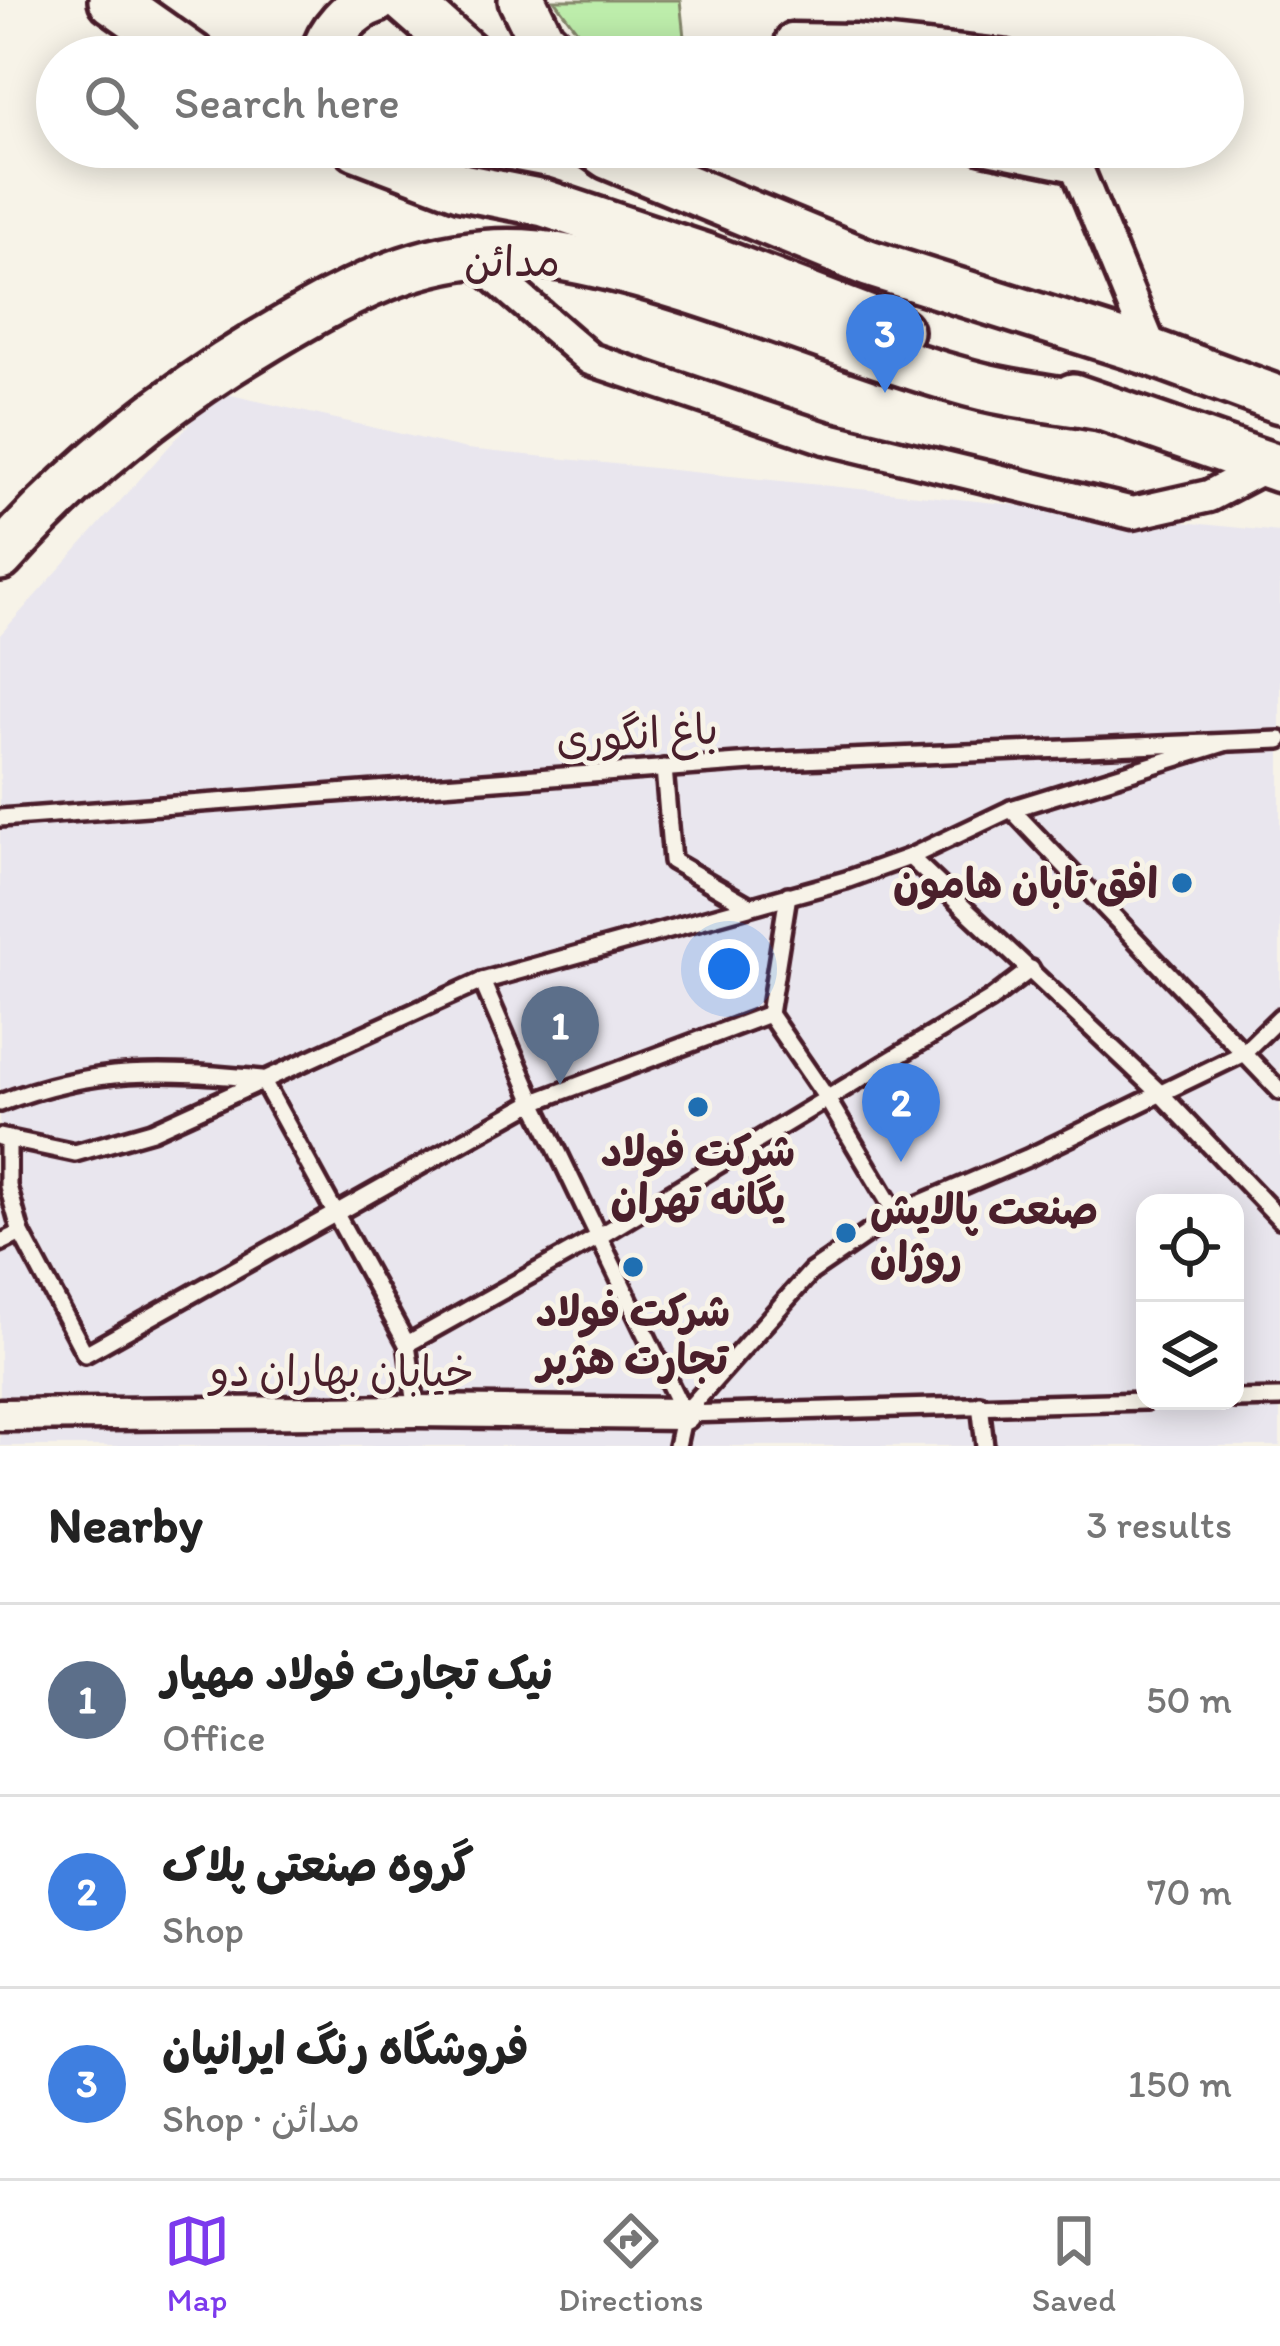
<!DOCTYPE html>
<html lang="en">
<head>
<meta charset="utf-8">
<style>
  :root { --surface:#fff; --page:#f6f6f6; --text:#222; --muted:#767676; --line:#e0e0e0; --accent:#7c3aed }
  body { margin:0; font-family:Itim,"Playpen Sans Arabic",sans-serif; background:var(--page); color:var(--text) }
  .controls { position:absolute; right:36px; bottom:36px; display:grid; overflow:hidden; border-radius:24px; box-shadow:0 6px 30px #0003 }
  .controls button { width:108px; height:108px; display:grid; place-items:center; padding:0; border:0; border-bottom:3px solid var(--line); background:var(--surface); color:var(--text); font:60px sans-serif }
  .you { position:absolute; left:729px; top:969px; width:42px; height:42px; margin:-30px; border:9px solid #fff; border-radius:50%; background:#1a73e8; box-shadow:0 0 0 18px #1a73e833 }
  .badge { display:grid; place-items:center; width:78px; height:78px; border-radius:50%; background:var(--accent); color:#fff; font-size:39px; font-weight:700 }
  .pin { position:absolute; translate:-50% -99px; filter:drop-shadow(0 3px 6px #0008) }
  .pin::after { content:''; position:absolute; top:63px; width:42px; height:36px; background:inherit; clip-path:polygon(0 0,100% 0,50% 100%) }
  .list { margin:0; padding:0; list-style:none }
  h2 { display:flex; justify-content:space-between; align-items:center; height:156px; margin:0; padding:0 48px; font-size:51px }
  h2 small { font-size:39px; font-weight:400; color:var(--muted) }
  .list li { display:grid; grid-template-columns:78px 1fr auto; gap:36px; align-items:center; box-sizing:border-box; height:192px; padding:0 48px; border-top:3px solid var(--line) }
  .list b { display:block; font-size:45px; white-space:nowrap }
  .list p { margin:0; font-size:39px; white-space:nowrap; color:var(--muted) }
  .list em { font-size:39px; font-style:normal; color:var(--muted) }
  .icon { flex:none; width:66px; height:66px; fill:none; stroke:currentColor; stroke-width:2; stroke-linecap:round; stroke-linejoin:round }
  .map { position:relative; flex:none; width:1280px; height:1446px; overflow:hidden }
  .search { position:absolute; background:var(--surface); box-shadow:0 6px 30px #0003; left:36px; right:36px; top:36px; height:132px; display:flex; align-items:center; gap:30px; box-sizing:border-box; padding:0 42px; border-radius:66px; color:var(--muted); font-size:45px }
  .sheet { height:732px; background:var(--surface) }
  nav { display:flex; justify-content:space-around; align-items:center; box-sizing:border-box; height:168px; border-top:3px solid var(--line); background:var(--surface); font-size:33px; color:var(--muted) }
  nav a { display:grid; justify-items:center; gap:6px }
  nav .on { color:var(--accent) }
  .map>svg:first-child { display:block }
  .built { fill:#e9e6ee; fill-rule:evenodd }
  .green { fill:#bdedab; stroke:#84866b; stroke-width:3 }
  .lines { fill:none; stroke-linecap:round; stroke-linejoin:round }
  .lane-casing { stroke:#4a1f2b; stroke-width:24 }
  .street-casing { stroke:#4a1f2b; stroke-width:39 }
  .secondary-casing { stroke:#4a1f2b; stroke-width:54 }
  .lane { stroke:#f7f3e8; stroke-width:15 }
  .street { stroke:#f7f3e8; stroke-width:30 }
  .secondary { stroke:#f7f3e8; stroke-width:45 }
  .poi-dot { fill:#1f6fb2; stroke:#f7f3e8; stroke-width:4.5 }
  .labels { text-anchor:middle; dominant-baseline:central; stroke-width:10; stroke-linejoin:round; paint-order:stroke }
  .street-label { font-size:42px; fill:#4a1f2b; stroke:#f7f3e8 }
  .poi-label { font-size:42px; font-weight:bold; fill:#4a1f2b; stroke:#f7f3e8 }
</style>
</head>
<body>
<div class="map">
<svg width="1280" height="1446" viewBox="0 0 1280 1446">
  <rect width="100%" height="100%" fill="#f7f3e8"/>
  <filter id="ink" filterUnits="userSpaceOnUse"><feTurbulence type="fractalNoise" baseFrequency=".00833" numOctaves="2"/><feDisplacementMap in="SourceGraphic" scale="24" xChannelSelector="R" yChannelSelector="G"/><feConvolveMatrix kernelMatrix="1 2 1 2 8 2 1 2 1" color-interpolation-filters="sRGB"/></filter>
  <g filter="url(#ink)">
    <path class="built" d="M218,392L467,449L1280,532V1446H0V635ZM1145,1203H1235V1401H1145Z"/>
    <path class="green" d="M554,0H680L685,46L681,57H605L578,32Z"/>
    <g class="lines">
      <g class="lane-casing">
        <g id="lane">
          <path d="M664,768L672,861L748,905"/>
          <path d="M1011,809L1280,1091"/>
          <path d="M0,818L752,762L1280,740"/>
          <path d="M910,857L1161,1094L1280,1219"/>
          <path d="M788,895L769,1014L826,1097L896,1214"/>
          <path d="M482,981L534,1102L684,1414"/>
          <path d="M0,1103C95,1066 164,1070 262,1079L407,1344L417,1411"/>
          <path d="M0,1137L75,1153L152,1131L482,981L846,880L910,857L1011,809L1224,743"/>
          <path d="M8,1139V1186L21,1233L85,1354L534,1102L769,1014"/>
          <path d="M0,1243L21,1233"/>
          <path d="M407,1344L600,1236L990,1000L1031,969"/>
          <path d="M1235,1399L1280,1398"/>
          <path d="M980,1404L985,1446"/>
          <path d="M684,1414L1145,1401"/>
          <path d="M677,1446L684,1414L811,1272L896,1214L1027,1158L1242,1054L1280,1017"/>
        </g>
      </g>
      <g class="street-casing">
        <g id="street">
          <path d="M794,57L792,39L853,40L1007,57"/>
          <path d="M983,147L1076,166"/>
          <path d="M1073,147L1076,166L1153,353"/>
          <path d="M470,255L590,359L825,438L1133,513L1209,496L1268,465"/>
          <path d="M0,1415L417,1411L684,1414"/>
        </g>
      </g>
      <g class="secondary-casing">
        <g id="secondary">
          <path d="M112,0L193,57"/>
          <path d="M405,0L470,57"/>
          <path d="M522,0L541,39L559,57"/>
          <path d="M323,57C329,32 351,8 375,0"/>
          <path d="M357,147L462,187L544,203L703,256L899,331"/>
          <path d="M596,147L609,156L868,263L1153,353L1280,400"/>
          <path d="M1073,397L1280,469"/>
          <path d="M0,557C76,472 161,403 259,344C357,285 447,235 567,258C701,283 827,343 958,380C1004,394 1054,399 1101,407"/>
        </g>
      </g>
      <use href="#lane" class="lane"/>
      <use href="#street" class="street"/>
      <use href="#secondary" class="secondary"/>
    </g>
  </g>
  <g class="poi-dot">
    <circle cx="1182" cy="883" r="12"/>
    <circle cx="698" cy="1107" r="12"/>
    <circle cx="846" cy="1233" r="12"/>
    <circle cx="633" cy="1267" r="12"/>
  </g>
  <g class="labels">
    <g class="street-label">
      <text x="512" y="261">مدائن</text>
      <text transform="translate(637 734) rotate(-4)">باغ انگوری</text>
      <text x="342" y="1371">خیابان بهاران دو</text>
    </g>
    <g class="poi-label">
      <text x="1158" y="883" text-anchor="end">افق تابان هامون</text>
      <text x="698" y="1151">شرکت فولاد<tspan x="698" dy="48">یگانه تهران</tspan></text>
      <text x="870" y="1209" text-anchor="start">صنعت پالایش<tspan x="870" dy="48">روژان</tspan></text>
      <text x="633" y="1311">شرکت فولاد<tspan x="633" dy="48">تجارت هژبر</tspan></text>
    </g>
  </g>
</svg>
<div class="controls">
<button><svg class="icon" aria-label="locate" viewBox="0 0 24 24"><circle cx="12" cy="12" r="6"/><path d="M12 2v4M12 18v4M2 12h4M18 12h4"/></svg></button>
<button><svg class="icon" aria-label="layers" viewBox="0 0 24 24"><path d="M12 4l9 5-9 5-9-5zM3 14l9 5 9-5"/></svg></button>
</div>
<div class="you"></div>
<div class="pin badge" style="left:560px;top:1085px;background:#5c6f8a">1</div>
<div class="pin badge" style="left:901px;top:1162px;background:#3f7fe0">2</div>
<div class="pin badge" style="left:885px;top:393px;background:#3f7fe0">3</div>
<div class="search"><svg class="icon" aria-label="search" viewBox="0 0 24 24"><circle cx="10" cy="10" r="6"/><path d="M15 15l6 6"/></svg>Search here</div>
</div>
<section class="sheet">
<h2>Nearby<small>3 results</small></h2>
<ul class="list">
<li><span class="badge" style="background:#5c6f8a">1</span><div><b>نیک تجارت فولاد مهیار</b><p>Office</p></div><em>50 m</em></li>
<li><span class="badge" style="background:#3f7fe0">2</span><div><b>گروه صنعتی پلاک</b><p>Shop</p></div><em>70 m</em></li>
<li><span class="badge" style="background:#3f7fe0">3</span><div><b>فروشگاه رنگ ایرانیان</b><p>Shop · مدائن</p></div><em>150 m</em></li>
</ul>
</section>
<nav>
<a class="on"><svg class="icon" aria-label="map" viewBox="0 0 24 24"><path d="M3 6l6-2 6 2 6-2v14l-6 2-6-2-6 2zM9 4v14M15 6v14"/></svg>Map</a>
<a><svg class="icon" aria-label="directions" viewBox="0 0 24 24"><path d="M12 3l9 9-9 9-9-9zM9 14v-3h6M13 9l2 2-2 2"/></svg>Directions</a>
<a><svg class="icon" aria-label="saved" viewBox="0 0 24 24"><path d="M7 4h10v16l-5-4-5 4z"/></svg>Saved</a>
</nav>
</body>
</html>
